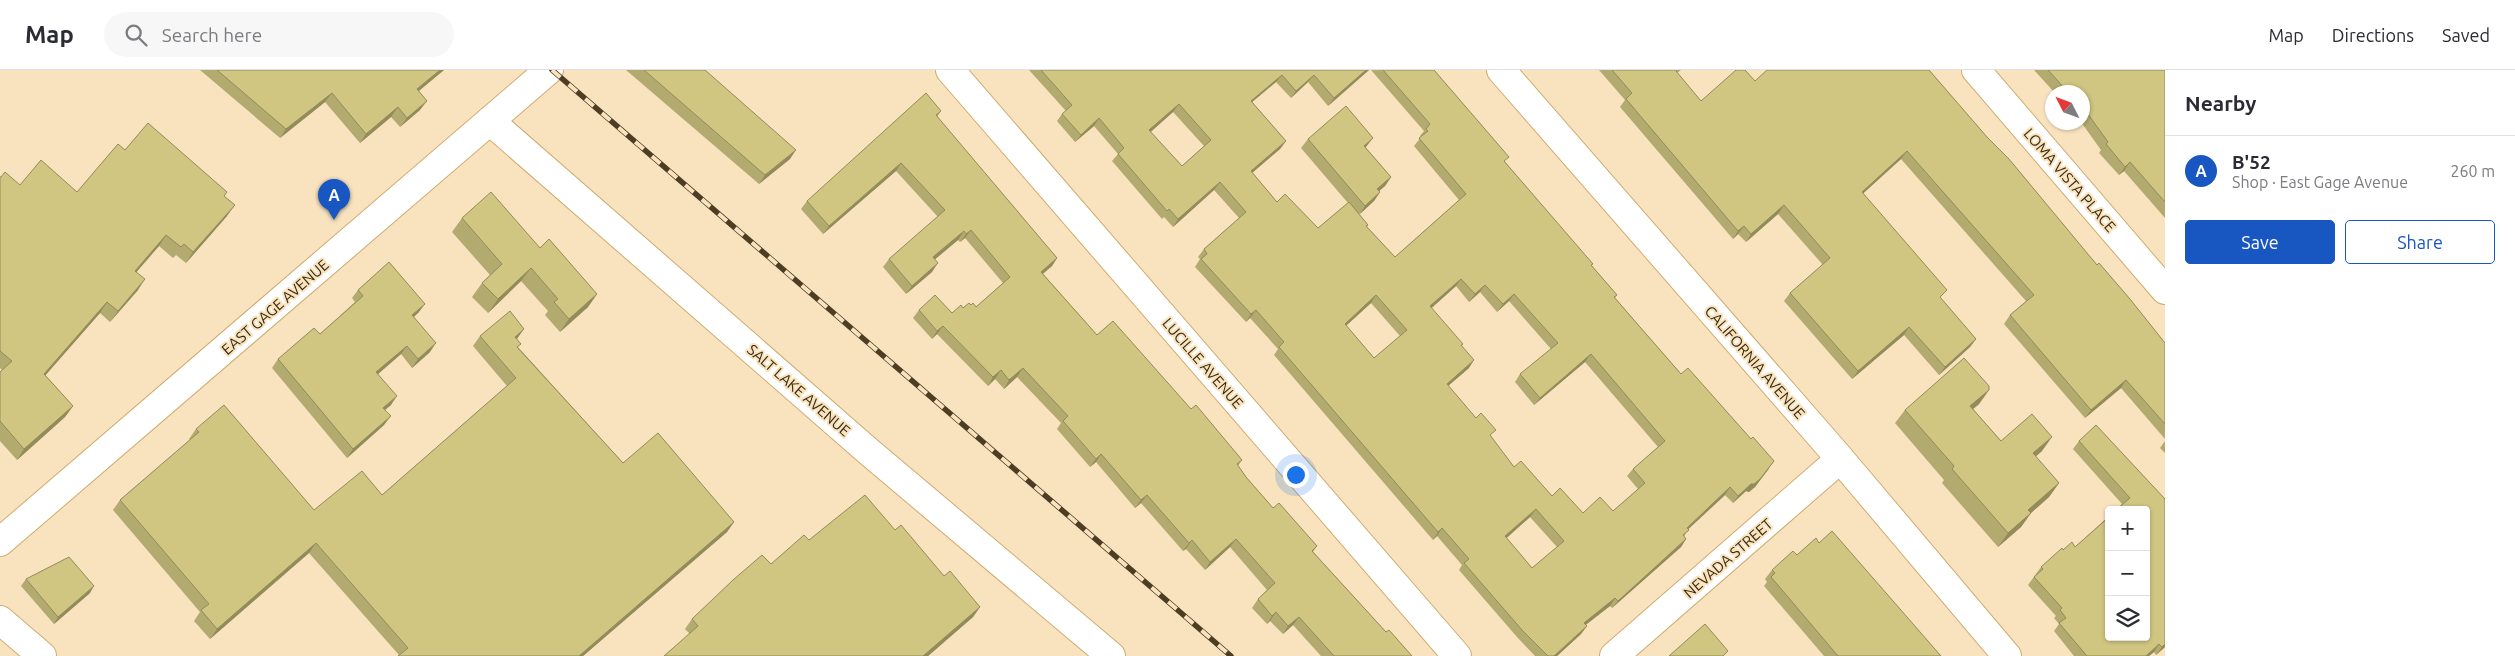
<!DOCTYPE html>
<html lang="en">
<head>
<meta charset="utf-8">
<style>
  :root { --surface:#fff; --page:#f7f7f7; --text:#2b2b33; --muted:#7c7c81; --line:#e1e1e2; --accent:#1856c1 }
  body { margin:0; font-family:Ubuntu,sans-serif; background:var(--page); color:var(--text) }
  .controls { position:absolute; right:15px; bottom:15px; display:grid; overflow:hidden; border-radius:5px; box-shadow:0 1px 4px #0004 }
  .controls button { width:45px; height:45px; display:grid; place-items:center; padding:0; border:0; border-bottom:1px solid var(--line); background:var(--surface); color:var(--text); font:25px sans-serif }
  .compass { position:absolute; left:2045px; top:15px; width:45px; height:45px; border-radius:50%; background:var(--surface); box-shadow:0 1px 4px #0004; rotate:312deg }
  .you { position:absolute; left:1295px; top:404px; width:18px; height:18px; margin:-12px; border:4px solid #fff; border-radius:50%; background:#1a73e8; box-shadow:0 0 0 8px #1a73e833 }
  .badge { display:grid; place-items:center; width:32px; height:32px; border-radius:50%; background:var(--accent); color:#fff; font-size:16px; font-weight:700 }
  .pin { position:absolute; translate:-50% -41px; filter:drop-shadow(0 1px 2px #0008) }
  .pin::after { content:''; position:absolute; top:26px; width:18px; height:15px; background:inherit; clip-path:polygon(0 0,100% 0,50% 100%) }
  .list { margin:0; padding:0; list-style:none }
  h2 { display:flex; justify-content:space-between; align-items:center; height:65px; margin:0; padding:0 20px; font-size:21px }
  h2 small { font-size:16px; font-weight:400; color:var(--muted) }
  .list li { display:grid; grid-template-columns:32px 1fr auto; gap:15px; align-items:center; box-sizing:border-box; height:70px; padding:0 20px; border-top:1px solid var(--line) }
  .list b { display:block; font-size:19px; white-space:nowrap }
  .list p { margin:0; font-size:16px; white-space:nowrap; color:var(--muted) }
  .list em { font-size:16px; font-style:normal; color:var(--muted) }
  .actions { display:flex; gap:10px; padding:15px 20px }
  .actions a { flex:1; padding:11px 0; border:1px solid var(--accent); border-radius:5px; text-align:center; font-size:18px; color:var(--accent) }
  .actions .main { background:var(--accent); color:#fff }
  .icon { flex:none; width:28px; height:28px; fill:none; stroke:currentColor; stroke-width:2; stroke-linecap:round; stroke-linejoin:round }
  .map { position:relative; flex:none; width:2165px; height:586px; overflow:hidden }
  header { display:flex; align-items:center; gap:30px; box-sizing:border-box; height:70px; padding:0 25px; background:var(--surface); border-bottom:1px solid var(--line) }
  header strong { font-size:24px }
  nav { display:flex; gap:28px; margin-inline-start:auto; font-size:18px }
  .search { width:350px; height:45px; background:var(--page); display:flex; align-items:center; gap:12px; box-sizing:border-box; padding:0 18px; border-radius:28px; color:var(--muted); font-size:19px }
  main { display:flex }
  aside { flex:1; background:var(--surface) }
  .map>svg:first-child { display:block }
  .lines { fill:none; stroke-linecap:round; stroke-linejoin:round }
  .minor-casing { stroke:#cfac6e; stroke-width:30 }
  .major-casing { stroke:#cfac6e; stroke-width:30 }
  .minor { stroke:#fff; stroke-width:28 }
  .major { stroke:#fff; stroke-width:28 }
  .rail-casing { stroke:#4d3e23; stroke-width:5.5 }
  .rail { stroke:#f9e3bf; stroke-width:4; stroke-dasharray:11; stroke-linecap:butt }
  .wall { fill:#b3aa6f; fill-rule:evenodd }
  .shaded-wall { fill:#928b5a }
  .building { fill:#d0c681; stroke:#928b5a; fill-rule:evenodd }
  .labels { text-anchor:middle; dominant-baseline:central; stroke-width:4; stroke-linejoin:round; paint-order:stroke }
  .street-label { font-size:15px; fill:#392b11; stroke:#f9e3bf }
</style>
</head>
<body>
<header>
<strong>Map</strong>
<div class="search"><svg class="icon" aria-label="search" viewBox="0 0 24 24"><circle cx="10" cy="10" r="6"/><path d="M15 15l6 6"/></svg>Search here</div>
<nav><a>Map</a><a>Directions</a><a>Saved</a></nav>
</header>
<main>
<div class="map">
<svg width="2165" height="586" viewBox="0 0 2165 586">
  <rect width="100%" height="100%" fill="#f9e3bf"/>
  <g class="lines">
    <g class="minor-casing">
      <g id="minor">
        <path d="M950,0L1457,586"/>
        <path d="M1501,0L1837,385L2007,586"/>
        <path d="M1976,0L2165,220"/>
        <path d="M490,51L868,381L1111,586"/>
        <path d="M0,550L42,586"/>
        <path d="M1614,586L1840,389"/>
      </g>
    </g>
    <g class="major-casing">
      <path id="major" d="M0,472L549,0"/>
    </g>
    <use href="#minor" class="minor"/>
    <use href="#major" class="major"/>
    <g class="rail-casing">
      <path id="rail" d="M552,0L1231,586"/>
    </g>
    <use href="#rail" class="rail"/>
  </g>
  <g class="wall">
    <path d="M200,0H444L419,21L420,40L400,57L391,47L360,73L325,32L280,68Z"/>
    <path d="M626,0H705L790,89L759,114Z"/>
    <path d="M1029,0H1369L1328,36L1308,12L1291,28L1276,12L1252,32L1286,71L1280,79L1252,103L1277,132L1318,158L1348,133L1301,78L1308,69L1366,78L1391,107L1385,116L1379,121L1380,122L1374,131L1359,144L1368,155L1367,157L1395,187L1459,130L1414,76L1421,67L1420,66L1424,61L1371,0H1434L1505,92L1592,196L1617,225L1615,228L1681,304L1769,399L1755,417L1749,422L1746,421L1733,433L1725,425L1688,459L1684,467L1686,469L1681,477L1612,538L1610,536L1585,555L1587,556L1581,564L1557,586H1535L1517,567L1459,500L1462,495L1437,466L1433,470L1274,285L1278,279L1250,248L1246,252L1195,197L1200,189L1198,187L1204,179L1239,148L1214,120L1173,157L1164,147L1162,149L1112,91L1118,84L1094,56L1075,72L1057,51L1062,44L1066,41ZM1173,42L1204,76L1182,96L1150,62ZM1456,216L1469,232L1480,222L1497,242L1509,231L1551,279L1520,304L1515,312L1534,335L1585,292L1658,377L1633,399L1627,406L1638,419L1613,441L1583,443L1552,426L1514,397L1491,367L1448,316L1469,298L1462,276L1431,238ZM1371,233L1400,266L1374,288L1346,256ZM1530,447L1557,477L1532,498L1506,468Z"/>
    <path d="M1599,0H1681L1677,3L1701,31L1755,11L1929,0L2097,195L2165,273V369L2121,318L2085,348L2004,254L2010,245L2026,231L1901,89L1863,123L1941,229L1976,269L1970,277L1939,305L1904,265L1852,309L1784,231L1790,223L1823,195L1778,144L1746,172L1738,164L1733,169L1620,37L1625,30Z"/>
    <path d="M2034,0H2165V148L2124,101L2119,105L2099,83L2101,80L2081,52H2082V22H2054Z"/>
    <path d="M941,41L937,47L1057,188L1052,196L1043,204L1097,265L1191,339L1242,390L1238,396L1246,407L1273,438L1317,476L1313,482L1386,562L1412,586H1321L1293,555L1283,564L1270,551L1267,554L1252,538L1258,529L1267,520L1230,477L1205,500L1186,479L1183,481L1141,433L1135,438L1096,392L1090,397L1057,359L1061,353L1017,307L1004,319L995,309L988,316L937,264L932,269L913,248L919,240L952,243L971,235L976,237L1003,213L965,168L960,172L958,170L934,190L932,202L906,224L883,197L889,189L938,147L896,101L823,164L801,139L807,131Z"/>
    <path d="M125,80L224,126L227,146L186,193L176,185L173,188L159,176L136,201L138,220L110,252L100,243L45,305L73,336L65,347L17,390L0,371V302L2,300L0,298V107L20,115L77,122Z"/>
    <path d="M462,148L540,178L597,224L588,237L560,262L545,245L548,241L521,211L488,243L472,227L482,213L490,205L452,162Z"/>
    <path d="M358,220L419,242L414,247L430,282L412,298L401,284L378,304L391,335L385,340L384,355L347,388L272,298L278,289L320,264L355,232L352,228Z"/>
    <path d="M480,266L517,269L518,277L623,393L734,452L727,462L583,586H398L399,585L309,483L210,569L194,551L200,542L113,440L120,430L190,370L189,369L196,359L314,440L382,425L507,316L473,276Z"/>
    <path d="M1989,320L1979,334L1973,339L2001,371L2042,381L2035,387L2059,413L2049,427L2031,443L2021,457L1998,477L1942,413L1944,410L1895,353L1905,340Z"/>
    <path d="M2079,371L2165,429V577L2156,585L2154,582L2149,586H2074L2054,561L2059,554L2054,548L2056,546L2028,515L2041,497L2063,480L2075,477L2122,434L2073,379Z"/>
    <path d="M2165,371V383L2160,378Z"/>
    <path d="M895,460L944,506L980,537L973,547L928,586H664L690,564L685,559L692,549L771,494L809,470Z"/>
    <path d="M1819,473L1941,586H1824L1764,516L1767,512L1765,509L1772,500Z"/>
    <path d="M26,509L90,523L54,554L21,516Z"/>
  </g>
  <g class="shaded-wall">
    <path d="M440,0H444L410,28L417,19Z"/>
    <path d="M1366,0H1369L1328,36L1334,28Z"/>
    <path d="M1282,5L1276,12L1245,38L1251,31Z"/>
    <path d="M1314,5L1308,12L1291,28L1296,21Z"/>
    <path d="M332,23L325,32L280,68L286,59Z"/>
    <path d="M427,31L420,40L400,57L407,48Z"/>
    <path d="M1179,34L1173,42L1144,68L1149,60Z"/>
    <path d="M398,37L391,47L360,73L366,64Z"/>
    <path d="M1099,48L1094,56L1075,72L1081,65Z"/>
    <path d="M1373,68L1366,77L1357,85L1364,76Z"/>
    <path d="M1286,71L1280,79L1245,109L1251,101Z"/>
    <path d="M796,80L790,89L759,114L765,105Z"/>
    <path d="M1907,81L1901,89L1856,130L1862,122Z"/>
    <path d="M2130,92L2124,101L2119,105L2125,97Z"/>
    <path d="M901,93L896,101L823,164L829,156Z"/>
    <path d="M1391,107L1385,116L1371,128L1377,119Z"/>
    <path d="M1220,112L1214,120L1173,157L1178,149Z"/>
    <path d="M1380,122L1374,131L1359,145L1365,136Z"/>
    <path d="M235,135L227,146L186,193L193,182Z"/>
    <path d="M1784,135L1778,144L1746,172L1751,164Z"/>
    <path d="M1744,156L1738,164L1733,169L1738,161Z"/>
    <path d="M971,160L965,168L960,172L966,164Z"/>
    <path d="M964,161L958,170L927,196L933,187Z"/>
    <path d="M166,165L159,176L128,212L135,201Z"/>
    <path d="M1057,188L1052,196L1035,210L1041,202Z"/>
    <path d="M938,193L932,202L906,224L912,216Z"/>
    <path d="M531,198L521,211L488,243L498,229Z"/>
    <path d="M145,209L138,220L110,252L118,241Z"/>
    <path d="M1461,209L1456,216L1425,244L1430,236Z"/>
    <path d="M1485,215L1480,222L1469,232L1475,224Z"/>
    <path d="M597,224L588,237L560,262L569,249Z"/>
    <path d="M1514,224L1509,231L1497,242L1503,234Z"/>
    <path d="M1376,225L1371,233L1339,262L1345,254Z"/>
    <path d="M107,232L100,243L37,315L44,304Z"/>
    <path d="M425,234L419,242L406,254L412,245Z"/>
    <path d="M1256,240L1250,248L1246,252L1251,244Z"/>
    <path d="M943,256L937,264L932,269L937,261Z"/>
    <path d="M1909,257L1904,265L1852,309L1858,301Z"/>
    <path d="M524,259L517,269L508,277L515,267Z"/>
    <path d="M1976,269L1970,277L1939,305L1945,297Z"/>
    <path d="M436,273L430,282L412,298L418,289Z"/>
    <path d="M407,276L401,284L370,311L376,302Z"/>
    <path d="M1591,284L1585,292L1534,335L1540,328Z"/>
    <path d="M1474,290L1469,298L1441,322L1447,314Z"/>
    <path d="M1023,298L1017,307L1004,319L1009,310Z"/>
    <path d="M1001,300L995,309L988,316L993,307Z"/>
    <path d="M2126,310L2121,318L2085,348L2091,340Z"/>
    <path d="M1989,320L1979,334L1960,350L1970,336Z"/>
    <path d="M397,326L391,335L377,346L383,338Z"/>
    <path d="M73,336L65,347L17,390L24,379Z"/>
    <path d="M391,346L384,355L347,388L353,379Z"/>
    <path d="M2052,367L2042,381L2023,397L2033,383Z"/>
    <path d="M1101,384L1096,392L1090,397L1096,389Z"/>
    <path d="M1774,391L1755,417L1749,422L1746,421L1733,433L1738,426Z"/>
    <path d="M2059,413L2049,427L2031,443L2021,457L1998,477L2008,463L2028,440Z"/>
    <path d="M1730,417L1725,425L1681,466L1687,458Z"/>
    <path d="M1147,425L1141,433L1135,438L1141,430Z"/>
    <path d="M1536,439L1530,447L1500,474L1505,466Z"/>
    <path d="M734,452L727,462L583,586H579Z"/>
    <path d="M1442,458L1437,466L1433,470L1438,462Z"/>
    <path d="M1236,469L1230,477L1205,500L1210,492Z"/>
    <path d="M1686,469L1681,477L1612,538L1618,531Z"/>
    <path d="M1192,470L1186,479L1183,481L1189,473Z"/>
    <path d="M316,473L309,483L210,569L217,559Z"/>
    <path d="M94,516L90,523L54,554L58,547Z"/>
    <path d="M1615,528L1610,536L1578,561L1584,553Z"/>
    <path d="M980,537L973,547L928,586H923Z"/>
    <path d="M1276,542L1270,551L1267,554L1272,546Z"/>
    <path d="M1299,547L1293,555L1283,564L1288,556Z"/>
    <path d="M1587,556L1581,564L1557,586H1554Z"/>
    <path d="M2159,574L2154,582L2149,586H2146Z"/>
    <path d="M2165,574V577L2156,585L2162,577Z"/>
  </g>
  <g class="building">
    <path d="M217,0H440L417,19L427,31L407,48L398,37L366,64L332,23L286,59Z"/>
    <path d="M644,0H705L796,80L765,105Z"/>
    <path d="M1041,0H1366L1334,28L1314,5L1296,21L1282,5L1251,31L1286,71L1251,101L1277,132L1285,124L1318,158L1349,132L1368,155L1366,156L1395,187L1466,124L1419,68L1428,61L1426,59L1430,54L1383,0H1434L1509,87L1504,91L1593,194L1591,195L1617,225L1614,227L1640,257L1681,304L1688,298L1751,369L1753,367L1774,391L1760,409L1754,414H1751L1738,426L1730,417L1687,458L1689,460L1683,465L1686,469L1618,531L1615,528L1584,553L1587,556L1554,586H1548L1522,560L1464,493L1469,489L1442,458L1438,462L1279,277L1284,272L1256,240L1251,244L1201,189L1207,184L1204,179L1246,142L1220,112L1178,149L1169,139L1167,141L1118,84L1124,78L1099,48L1081,65L1062,44L1072,35ZM1179,34L1211,70L1182,96L1149,60ZM1461,209L1475,224L1485,215L1503,234L1514,224L1558,273L1520,304L1540,328L1591,284L1665,371L1633,399L1645,413L1613,441L1600,427L1583,443L1560,418L1552,426L1521,391L1514,397L1490,365L1496,360L1481,343L1476,348L1447,314L1474,290L1461,275L1463,274L1430,236ZM1376,225L1407,260L1374,288L1345,254ZM1536,439L1564,471L1532,498L1505,466Z"/>
    <path d="M1612,0H1677L1676,1L1701,31L1736,0H1745L1755,11L1767,0H1929L1987,67L2009,89L2097,195L2099,193L2130,229L2165,273V354L2126,310L2091,340L2010,245L2034,225L1907,81L1862,122L1947,220L1940,227L1976,269L1945,297L1909,257L1858,301L1790,223L1830,188L1784,135L1751,164L1744,156L1738,161L1626,29L1632,23Z"/>
    <path d="M2048,0H2165V132L2130,92L2125,97L2106,74L2108,72L2085,40L2082,42V22H2063L2066,20Z"/>
    <path d="M926,23L941,41L936,45L1057,188L1041,202L1097,265L1113,251L1191,339L1196,335L1242,390L1237,394L1246,407L1273,438L1279,433L1317,476L1312,481L1386,562L1389,560L1412,586H1334L1299,547L1288,556L1276,542L1272,546L1258,529L1275,513L1236,469L1210,492L1192,470L1189,473L1147,425L1141,430L1101,384L1096,389L1063,351L1068,346L1023,298L1009,310L1001,300L993,307L943,256L937,261L919,240L935,225L952,243L961,235L963,238L969,233L971,235L973,233L976,237L1010,207L971,160L966,164L964,161L933,187L938,193L912,216L889,189L945,140L901,93L829,156L807,131Z"/>
    <path d="M1346,36L1373,68L1364,76L1391,107L1377,119L1380,122L1365,136L1308,69Z"/>
    <path d="M148,53L227,122L224,126L235,135L193,182L184,174L181,177L166,165L135,201L145,209L118,241L107,232L44,304L73,336L24,379L0,351V302L12,291L0,281V107H1L5,102L20,115L41,90L77,122L118,74L125,80Z"/>
    <path d="M491,122L540,178L549,169L597,224L569,249L554,232L558,229L531,198L498,229L482,213L502,194L462,148Z"/>
    <path d="M389,192L425,234L412,245L436,273L418,289L407,276L376,302L397,326L383,338L391,346L353,379L278,289L314,258L320,264L363,226L358,220Z"/>
    <path d="M510,241L524,259L515,267L521,274L517,277L623,393L658,363L734,452L579,586H398L408,578L316,473L217,559L201,540L209,534L120,430L199,362L196,359L224,335L314,440L362,401L382,425L516,308L480,266Z"/>
    <path d="M1964,288L1989,316V320L1970,336L2001,371L2032,344L2052,367L2033,383L2059,413L2028,440L2031,443L2008,463L1952,399L1954,396L1905,340Z"/>
    <path d="M2096,355L2165,429V574L2162,577L2159,574L2146,586H2087L2059,553L2066,548L2060,540L2062,538L2034,507L2043,499L2041,497L2062,478L2063,480L2072,472L2075,477L2109,447V567H2146V440H2116L2130,428L2079,371Z"/>
    <path d="M865,425L895,460L901,455L944,506L950,501L980,537L923,586H664L698,556L692,549L733,510L762,485L771,494L804,465L809,470Z"/>
    <path d="M1832,461L1941,586H1838L1771,507L1775,503L1772,500L1793,481L1797,485L1816,468L1819,473Z"/>
    <path d="M69,487L94,516L58,547L26,509Z"/>
    <path d="M1705,554L1728,581L1723,586H1669Z"/>
  </g>
  <g class="labels">
    <g class="street-label">
      <text transform="translate(2070 110) rotate(49)">LOMA VISTA PLACE</text>
      <text transform="translate(275 237) rotate(-41)">EAST GAGE AVENUE</text>
      <text transform="translate(1755 292) rotate(49)">CALIFORNIA AVENUE</text>
      <text transform="translate(1203 293) rotate(49)">LUCILLE AVENUE</text>
      <text transform="translate(799 320) rotate(41)">SALT LAKE AVENUE</text>
      <text transform="translate(1728 488) rotate(-41)">NEVADA STREET</text>
    </g>
  </g>
</svg>
<div class="controls">
<button>+</button>
<button>−</button>
<button><svg class="icon" aria-label="layers" viewBox="0 0 24 24"><path d="M12 4l9 5-9 5-9-5zM3 14l9 5 9-5"/></svg></button>
</div>
<svg class="compass" viewBox="-18 -18 36 36"><path d="M0-13l5 13h-10z" fill="#e53935"/><path d="M0 13l5-13h-10z" fill="#7c7c81"/></svg>
<div class="you"></div>
<div class="pin badge" style="left:334px;top:150px">A</div>
</div>
<aside>
<h2>Nearby<small></small></h2>
<ul class="list">
<li><span class="badge">A</span><div><b>B'52</b><p>Shop · East Gage Avenue</p></div><em>260 m</em></li>
</ul>
<div class="actions"><a class="main">Save</a><a>Share</a></div>
</aside>
</main>
</body>
</html>
